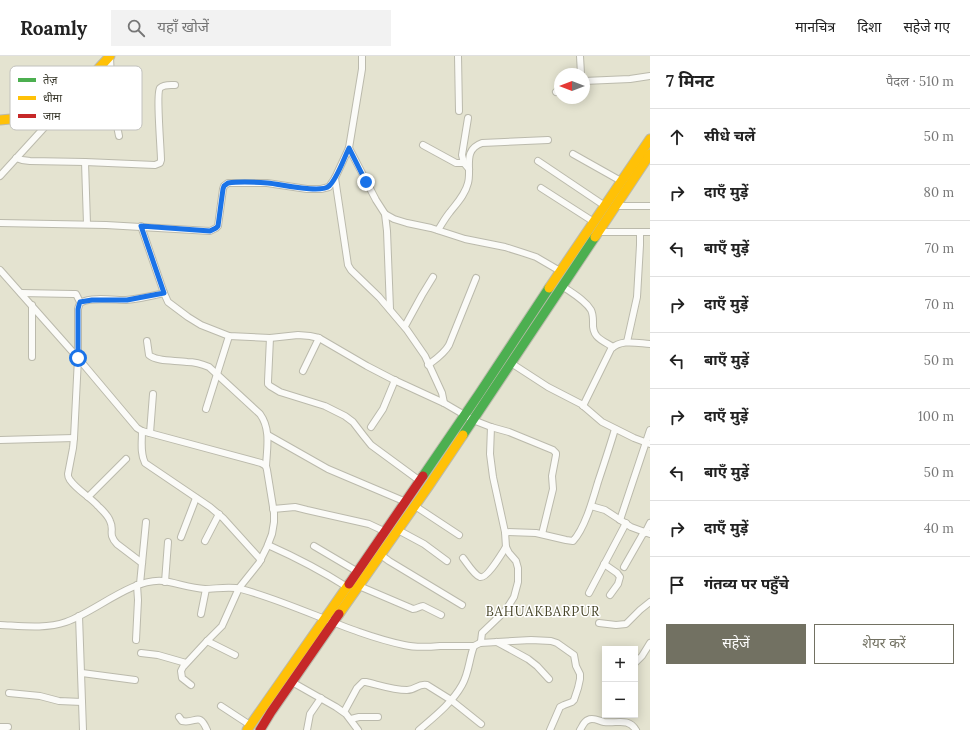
<!DOCTYPE html>
<html lang="hi">
<head>
<meta charset="utf-8">
<style>
  :root { --surface:#fff; --page:#f2f2f2; --text:#222; --muted:#767676; --line:#e0e0e0; --accent:#727162 }
  body { margin:0; font-family:Lora,"Noto Sans Devanagari",serif; background:var(--page); color:var(--text) }
  .controls { position:absolute; right:12px; bottom:12px; display:grid; overflow:hidden; border-radius:0px; box-shadow:0 2px 10px #0003 }
  .controls button { width:36px; height:36px; display:grid; place-items:center; padding:0; border:0; border-bottom:1px solid var(--line); background:var(--surface); color:var(--text); font:20px sans-serif }
  .compass { position:absolute; left:554px; top:12px; width:36px; height:36px; border-radius:50%; background:var(--surface); box-shadow:0 2px 10px #0003; rotate:270deg }
  .stop { position:absolute; width:12px; height:12px; margin:-9px; border:3px solid #1a73e8; border-radius:50%; background:#fff }
  .stop.end { background:#1a73e8; border-color:#fff; box-shadow:0 1px 4px #0008 }
  .list { margin:0; padding:0; list-style:none }
  h2 { display:flex; justify-content:space-between; align-items:center; height:52px; margin:0; padding:0 16px; font-size:17px }
  h2 small { font-size:13px; font-weight:400; color:var(--muted) }
  .list li { display:grid; grid-template-columns:26px 1fr auto; gap:12px; align-items:center; box-sizing:border-box; height:56px; padding:0 16px; border-top:1px solid var(--line) }
  .list b { display:block; font-size:15px; white-space:nowrap }
  .list em { font-size:13px; font-style:normal; color:var(--muted) }
  .actions { display:flex; gap:8px; padding:12px 16px }
  .actions a { flex:1; padding:9px 0; border:1px solid var(--accent); border-radius:0px; text-align:center; font-size:14px; color:var(--accent) }
  .actions .main { background:var(--accent); color:#fff }
  .icon { flex:none; width:22px; height:22px; fill:none; stroke:currentColor; stroke-width:2; stroke-linecap:round; stroke-linejoin:round }
  .map { position:relative; flex:none; width:650px; height:674px; overflow:hidden }
  header { display:flex; align-items:center; gap:24px; box-sizing:border-box; height:56px; padding:0 20px; background:var(--surface); border-bottom:1px solid var(--line) }
  header strong { font-size:19px }
  nav { display:flex; gap:22px; margin-inline-start:auto; font-size:14px }
  .search { width:280px; height:36px; background:var(--page); display:flex; align-items:center; gap:10px; box-sizing:border-box; padding:0 14px; border-radius:0px; color:var(--muted); font-size:15px }
  main { display:flex }
  aside { flex:1; background:var(--surface) }
  .map>svg:first-child { display:block }
  .lines { fill:none; stroke-linecap:round; stroke-linejoin:round }
  .street-casing { stroke:#bbbaac; stroke-width:8 }
  .fast-casing { stroke:#bbbaac; stroke-width:11 }
  .slow-casing { stroke:#bbbaac; stroke-width:11 }
  .jam-casing { stroke:#bbbaac; stroke-width:11 }
  .street { stroke:#fbfbf8; stroke-width:6 }
  .fast { stroke:#4caf50; stroke-width:9 }
  .slow { stroke:#ffc107; stroke-width:9 }
  .jam { stroke:#c62828; stroke-width:9 }
  .route { stroke:#1a73e8; stroke-width:5 }
  .labels { text-anchor:middle; dominant-baseline:central; stroke-width:3; stroke-linejoin:round; paint-order:stroke }
  .quarter-label { font-size:13px; letter-spacing:1px; fill:#484629; stroke:#fff }
  .key { fill:#fff; stroke:#c2c2be; stroke-width:1 }
  .key-label { font-size:11px; fill:#353427 }
</style>
</head>
<body>
<header>
<strong>Roamly</strong>
<div class="search"><svg class="icon" aria-label="search" viewBox="0 0 24 24"><circle cx="10" cy="10" r="6"/><path d="M15 15l6 6"/></svg>यहाँ खोजें</div>
<nav><a>मानचित्र</a><a>दिशा</a><a>सहेजे गए</a></nav>
</header>
<main>
<div class="map">
<svg width="650" height="674" viewBox="0 0 650 674">
  <rect width="100%" height="100%" fill="#e4e3d0"/>
  <g class="lines">
    <g class="street-casing">
      <g id="street">
        <path d="M458,0L459,55"/>
        <path d="M580,0L581,18"/>
        <path d="M110,1L112,45L119,80"/>
        <path d="M584,25L630,23L650,20"/>
        <path d="M556,36L560,33"/>
        <path d="M468,62L462,99L464,107L469,113"/>
        <path d="M423,89L456,107H464"/>
        <path d="M349,92L376,144L385,158L394,163L407,167L431,172L465,183L505,191L524,197L536,201L560,215"/>
        <path d="M573,98L621,125"/>
        <path d="M16,102L22,104L30,105L85,106L155,109L160,107L161,104C161,94 156,37 160,32C164,28 171,29 175,29"/>
        <path d="M538,105L605,150"/>
        <path d="M85,106L87,168"/>
        <path d="M0,120L63,51"/>
        <path d="M335,122L348,209L351,214L379,241L407,274L425,300L442,337L444,347"/>
        <path d="M541,132L594,166"/>
        <path d="M616,150H650"/>
        <path d="M385,158L387,175L390,253"/>
        <path d="M0,167L106,169L210,175L216,172L218,170L223,133L224,130L228,127H267L307,133H321L329,131L335,122L349,92L362,13V0"/>
        <path d="M141,170L164,237L168,246L188,261L201,269L229,280L270,282L298,279L310,280L319,282L367,310L394,324L444,347L473,364L491,371L509,376L553,394L556,397V399L552,420L553,433L542,478"/>
        <path d="M438,174C442,168 445,162 450,156C457,147 465,139 468,127C472,112 462,94 482,87L548,84"/>
        <path d="M599,176H650"/>
        <path d="M0,214L78,302L137,372L142,375L261,407L266,410L267,414L274,457V466L272,478L267,491L259,507L239,532L222,570L207,585L183,611L181,615L182,622L191,629"/>
        <path d="M562,230C572,237 585,244 591,254C593,258 593,262 593,266C592,282 602,284 613,291"/>
        <path d="M21,237L73,238H76L80,246"/>
        <path d="M32,249V301"/>
        <path d="M405,270L422,239L433,221"/>
        <path d="M270,282L268,325V328L270,330L280,336L325,350L345,360L353,366L363,379L371,389L420,425"/>
        <path d="M147,285L149,299C157,306 176,304 187,306C194,306 202,308 209,311L260,358C271,373 267,392 266,410"/>
        <path d="M627,286L637,241L640,189V176"/>
        <path d="M511,307L548,331L581,348L602,366L634,382L650,388"/>
        <path d="M428,309C436,303 444,298 449,289L476,222"/>
        <path d="M303,315L319,282"/>
        <path d="M583,350L611,293C621,283 636,287 650,288"/>
        <path d="M206,353L229,280"/>
        <path d="M371,371L383,353L395,324"/>
        <path d="M142,375C142,386 140,397 145,407L210,451L223,462L261,504"/>
        <path d="M150,377L153,338"/>
        <path d="M268,379L328,413L406,446"/>
        <path d="M0,384L74,382"/>
        <path d="M88,441L126,403"/>
        <path d="M415,450L459,479"/>
        <path d="M591,450L605,454L631,471L650,478"/>
        <path d="M273,453L295,451L307,454L369,468L386,476"/>
        <path d="M620,464L650,374"/>
        <path d="M398,474L424,488L447,505"/>
        <path d="M505,476L536,477L566,484L573,485C585,472 593,443 598,426C604,408 610,390 615,373"/>
        <path d="M645,477L650,467"/>
        <path d="M181,481L196,442"/>
        <path d="M205,485L219,458"/>
        <path d="M268,489C295,501 322,515 347,531"/>
        <path d="M314,490L358,516"/>
        <path d="M381,499L389,505L462,549"/>
        <path d="M463,502C467,507 474,519 480,521C487,523 502,497 506,491"/>
        <path d="M142,507L117,488C107,477 115,475 110,465C108,459 102,454 98,450C90,441 77,434 70,424C68,421 68,421 68,418L73,392L74,382L78,302V253C79,250 79,247 82,246C91,241 115,244 126,244C139,243 151,240 164,237"/>
        <path d="M604,508L617,517L620,521L618,528L610,539"/>
        <path d="M624,511L644,476"/>
        <path d="M165,526L168,486"/>
        <path d="M140,528L146,466"/>
        <path d="M359,530L413,553C417,553 420,550 423,550L441,559"/>
        <path d="M589,537L626,467"/>
        <path d="M201,558L206,533"/>
        <path d="M79,560L83,674"/>
        <path d="M599,567L616,569L626,568L640,554L650,546"/>
        <path d="M0,569C22,570 46,573 66,566C95,556 132,522 163,525C177,527 190,532 205,533C216,533 230,530 241,533C297,548 348,577 404,589C416,592 429,591 440,590C452,590 463,590 474,590"/>
        <path d="M136,584L138,544L137,529"/>
        <path d="M207,585L235,599"/>
        <path d="M497,586L528,603L537,610L549,623"/>
        <path d="M480,587L531,584L551,585L557,587L574,599L576,610L580,618V623L578,632L574,644L572,646L564,649L560,651L550,674"/>
        <path d="M141,597L158,599L186,607"/>
        <path d="M635,607L642,600L650,587"/>
        <path d="M82,617L135,624"/>
        <path d="M292,626L336,651L346,658L358,674"/>
        <path d="M9,637L40,640L59,645L82,646"/>
        <path d="M221,650L250,669"/>
        <path d="M344,656L357,632L363,626H366C379,629 393,634 407,634C416,634 418,627 427,629L451,644L481,668"/>
        <path d="M179,661L182,665C196,668 199,655 207,674"/>
        <path d="M351,663L359,661H378"/>
        <path d="M0,671H8"/>
        <path d="M307,674L310,658L321,642"/>
        <path d="M419,674C434,661 452,647 462,629C469,617 469,603 474,590L480,587L481,585L482,577L505,555L509,549L514,541L518,526V512L516,505L509,497L506,491L505,476L493,421L490,398L491,371"/>
        <path d="M580,674C582,671 584,665 588,664C593,661 599,665 604,666C616,668 628,661 636,674"/>
      </g>
    </g>
    <g class="fast-casing">
      <g id="fast">
        <path d="M463,379L595,181"/>
        <path d="M423,420L479,338L549,232"/>
      </g>
    </g>
    <g class="slow-casing">
      <g id="slow">
        <path d="M0,64L21,62L64,50L110,0"/>
        <path d="M595,181L650,98"/>
        <path d="M549,232L650,83"/>
        <path d="M339,558L428,431L463,379"/>
        <path d="M247,674L349,528"/>
      </g>
    </g>
    <g class="jam-casing">
      <g id="jam">
        <path d="M349,528L423,420"/>
        <path d="M260,674L271,656L339,558"/>
      </g>
    </g>
    <use href="#street" class="street"/>
    <use href="#fast" class="fast"/>
    <use href="#slow" class="slow"/>
    <use href="#jam" class="jam"/>
  </g>
  <g class="lines">
    <path class="route" d="M78,302V253L79,249L80,246L92,244H127L164,237L141,170L210,175L216,172L218,170L223,133L224,130L228,127C241,125 255,126 268,127C280,128 321,138 329,130C337,123 344,102 349,92L366,126"/>
  </g>
  <g class="labels">
    <g class="quarter-label">
      <text x="543" y="555">BAHUAKBARPUR</text>
    </g>
  </g>
  <rect x="10" y="10" width="132" height="64" rx="6" class="key"/>
  <rect x="18" y="22" width="18" height="4" fill="#4caf50"/>
  <rect x="18" y="40" width="18" height="4" fill="#ffc107"/>
  <rect x="18" y="58" width="18" height="4" fill="#c62828"/>
  <g class="key-label">
    <text x="43" y="28">तेज़</text>
    <text x="43" y="46">धीमा</text>
    <text x="43" y="64">जाम</text>
  </g>
</svg>
<div class="controls">
<button>+</button>
<button>−</button>
</div>
<svg class="compass" viewBox="-18 -18 36 36"><path d="M0-13l5 13h-10z" fill="#e53935"/><path d="M0 13l5-13h-10z" fill="#767676"/></svg>
<div class="stop" style="left:78px;top:302px"></div>
<div class="stop end" style="left:366px;top:126px"></div>
</div>
<aside>
<h2>7 मिनट<small>पैदल · 510 m</small></h2>
<ul class="list">
<li><svg class="icon" aria-label="ahead" viewBox="0 0 24 24"><path d="M12 20V5M6 11l6-6 6 6"/></svg><div><b>सीधे चलें</b></div><em>50 m</em></li>
<li><svg class="icon" aria-label="right" viewBox="0 0 24 24"><path d="M7 20v-9h11M14 6l5 5-5 5"/></svg><div><b>दाएँ मुड़ें</b></div><em>80 m</em></li>
<li><svg class="icon" aria-label="left" viewBox="0 0 24 24"><path d="M17 20v-9H6M10 6l-5 5 5 5"/></svg><div><b>बाएँ मुड़ें</b></div><em>70 m</em></li>
<li><svg class="icon" aria-label="right" viewBox="0 0 24 24"><path d="M7 20v-9h11M14 6l5 5-5 5"/></svg><div><b>दाएँ मुड़ें</b></div><em>70 m</em></li>
<li><svg class="icon" aria-label="left" viewBox="0 0 24 24"><path d="M17 20v-9H6M10 6l-5 5 5 5"/></svg><div><b>बाएँ मुड़ें</b></div><em>50 m</em></li>
<li><svg class="icon" aria-label="right" viewBox="0 0 24 24"><path d="M7 20v-9h11M14 6l5 5-5 5"/></svg><div><b>दाएँ मुड़ें</b></div><em>100 m</em></li>
<li><svg class="icon" aria-label="left" viewBox="0 0 24 24"><path d="M17 20v-9H6M10 6l-5 5 5 5"/></svg><div><b>बाएँ मुड़ें</b></div><em>50 m</em></li>
<li><svg class="icon" aria-label="right" viewBox="0 0 24 24"><path d="M7 20v-9h11M14 6l5 5-5 5"/></svg><div><b>दाएँ मुड़ें</b></div><em>40 m</em></li>
<li><svg class="icon" aria-label="arrive" viewBox="0 0 24 24"><path d="M6 21V4h12l-3 4 3 4H6"/></svg><div><b>गंतव्य पर पहुँचे</b></div></li>
</ul>
<div class="actions"><a class="main">सहेजें</a><a>शेयर करें</a></div>
</aside>
</main>
</body>
</html>
